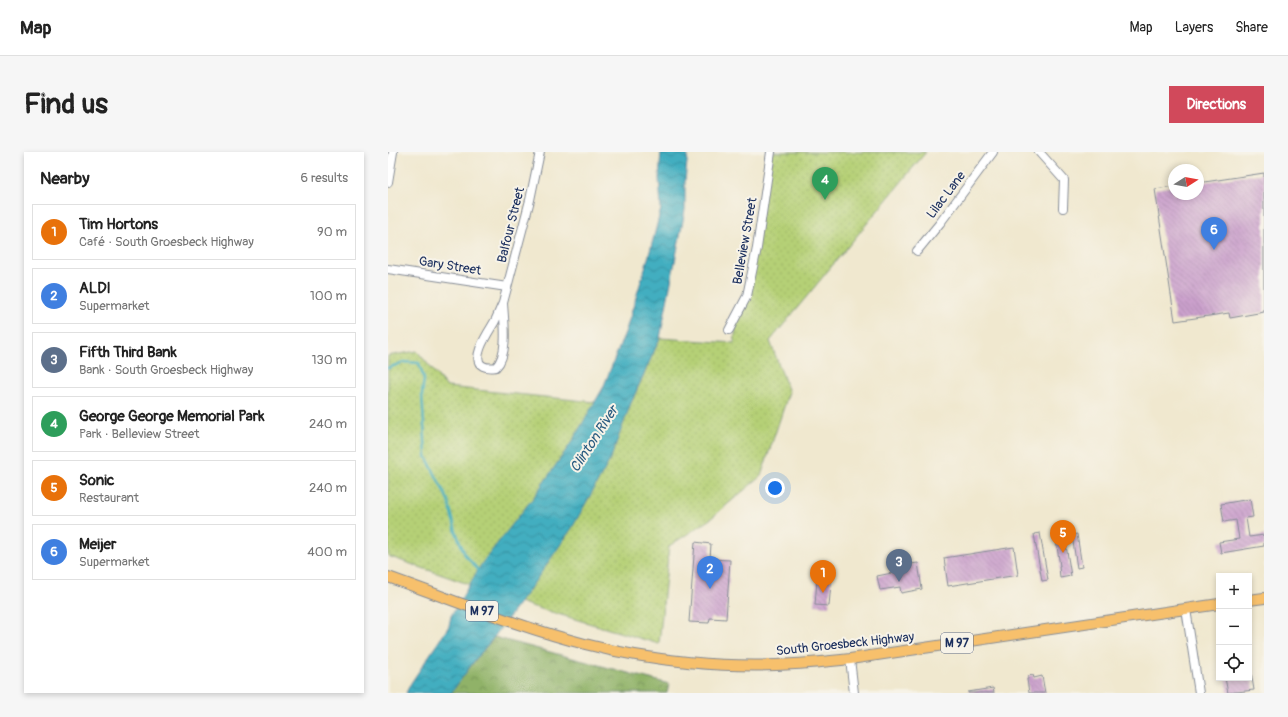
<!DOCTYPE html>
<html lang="en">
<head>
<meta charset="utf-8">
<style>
  :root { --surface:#fff; --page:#f6f6f6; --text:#222; --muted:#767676; --line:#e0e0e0; --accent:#d1495b }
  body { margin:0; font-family:Pangolin,sans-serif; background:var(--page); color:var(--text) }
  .controls { position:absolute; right:12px; bottom:12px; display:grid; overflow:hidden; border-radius:0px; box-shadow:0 2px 6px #0003 }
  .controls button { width:36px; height:36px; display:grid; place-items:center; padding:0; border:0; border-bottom:1px solid var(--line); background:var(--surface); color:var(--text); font:20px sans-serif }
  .compass { position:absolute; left:780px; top:12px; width:36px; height:36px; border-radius:50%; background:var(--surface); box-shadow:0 2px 6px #0003; rotate:79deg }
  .you { position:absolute; left:387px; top:336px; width:14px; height:14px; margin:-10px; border:3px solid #fff; border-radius:50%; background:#1a73e8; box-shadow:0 0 0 6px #1a73e833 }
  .badge { display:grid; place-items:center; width:26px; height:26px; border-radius:50%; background:var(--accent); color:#fff; font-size:13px; font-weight:700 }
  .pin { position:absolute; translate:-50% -33px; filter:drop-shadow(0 1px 2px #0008) }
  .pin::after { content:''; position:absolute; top:21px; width:14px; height:12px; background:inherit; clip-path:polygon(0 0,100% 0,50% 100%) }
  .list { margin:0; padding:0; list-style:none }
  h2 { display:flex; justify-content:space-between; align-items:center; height:52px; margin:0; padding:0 16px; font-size:17px }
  h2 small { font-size:13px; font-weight:400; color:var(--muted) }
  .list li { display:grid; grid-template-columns:26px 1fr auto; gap:12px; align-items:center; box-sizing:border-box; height:56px; margin:0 8px 8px; padding:0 8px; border:1px solid var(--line); border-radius:0px }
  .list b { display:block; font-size:15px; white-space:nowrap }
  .list p { margin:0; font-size:13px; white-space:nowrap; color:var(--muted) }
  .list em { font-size:13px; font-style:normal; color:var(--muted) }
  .icon { flex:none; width:22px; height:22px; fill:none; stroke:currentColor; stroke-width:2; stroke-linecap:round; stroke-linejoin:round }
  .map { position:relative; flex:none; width:876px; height:541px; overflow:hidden; border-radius:0px }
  header { display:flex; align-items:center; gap:24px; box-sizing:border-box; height:56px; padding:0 20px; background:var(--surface); border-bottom:1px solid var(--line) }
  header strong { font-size:19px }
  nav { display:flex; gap:22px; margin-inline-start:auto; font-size:14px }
  .intro { display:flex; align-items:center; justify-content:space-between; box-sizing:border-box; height:96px; padding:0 24px }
  h1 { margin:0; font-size:28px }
  .button { padding:10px 18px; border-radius:0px; background:var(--accent); color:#fff; font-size:14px; font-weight:700 }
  main { display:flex; gap:24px; padding:0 24px }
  aside { flex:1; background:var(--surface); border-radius:0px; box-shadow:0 2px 6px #0003 }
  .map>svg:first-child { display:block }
  .forest { fill:url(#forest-crowns); stroke:#567062 }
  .park { fill:url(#park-dots); stroke:#68806a }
  .water { fill:url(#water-waves); stroke:#2e6e8f }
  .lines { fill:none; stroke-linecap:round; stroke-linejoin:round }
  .stream { stroke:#42aec0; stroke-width:2.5 }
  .building { fill:url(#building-back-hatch) }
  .minor-casing { stroke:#868c96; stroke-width:10 }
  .major-casing { stroke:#868c96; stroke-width:12 }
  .minor { stroke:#fff; stroke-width:8 }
  .major { stroke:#f7c06c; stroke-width:10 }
  .labels { text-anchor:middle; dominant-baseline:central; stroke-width:4; stroke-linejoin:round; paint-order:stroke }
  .shield { fill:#f7f3e8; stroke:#5d6a87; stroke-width:1 }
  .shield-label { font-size:12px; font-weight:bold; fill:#1b2f5e }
  .street-label { font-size:13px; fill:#1b2f5e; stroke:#f7f3e8 }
  .water-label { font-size:14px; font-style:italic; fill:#295b80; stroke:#f7f3e8 }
</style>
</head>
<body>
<header>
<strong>Map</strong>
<nav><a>Map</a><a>Layers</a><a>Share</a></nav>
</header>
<div class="intro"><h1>Find us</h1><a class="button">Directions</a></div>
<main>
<aside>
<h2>Nearby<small>6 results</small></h2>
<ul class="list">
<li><span class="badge" style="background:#e8710a">1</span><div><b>Tim Hortons</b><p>Café · South Groesbeck Highway</p></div><em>90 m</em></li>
<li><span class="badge" style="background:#3f7fe0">2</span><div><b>ALDI</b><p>Supermarket</p></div><em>100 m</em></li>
<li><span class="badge" style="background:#5c6f8a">3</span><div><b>Fifth Third Bank</b><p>Bank · South Groesbeck Highway</p></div><em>130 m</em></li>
<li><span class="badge" style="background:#2e9e5b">4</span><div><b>George George Memorial Park</b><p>Park · Belleview Street</p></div><em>240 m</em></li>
<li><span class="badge" style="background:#e8710a">5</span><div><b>Sonic</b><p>Restaurant</p></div><em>240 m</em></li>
<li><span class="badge" style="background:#3f7fe0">6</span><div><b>Meijer</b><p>Supermarket</p></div><em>400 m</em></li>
</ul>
</aside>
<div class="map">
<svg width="876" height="541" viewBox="0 0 876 541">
  <defs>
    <pattern id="forest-crowns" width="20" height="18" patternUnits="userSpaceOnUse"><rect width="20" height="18" fill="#90b267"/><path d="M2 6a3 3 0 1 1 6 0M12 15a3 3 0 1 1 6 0" fill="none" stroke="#759158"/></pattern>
    <pattern id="park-dots" width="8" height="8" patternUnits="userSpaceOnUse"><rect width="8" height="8" fill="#b5d076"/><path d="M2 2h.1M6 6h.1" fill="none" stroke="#9bb368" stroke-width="1.8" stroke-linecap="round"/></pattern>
    <pattern id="water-waves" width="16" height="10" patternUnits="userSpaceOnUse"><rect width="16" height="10" fill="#42aec0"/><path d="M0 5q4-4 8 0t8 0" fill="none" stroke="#368e9f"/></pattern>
    <pattern id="building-back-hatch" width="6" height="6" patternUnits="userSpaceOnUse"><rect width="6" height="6" fill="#cba0cc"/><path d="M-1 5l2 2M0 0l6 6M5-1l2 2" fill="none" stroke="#a483a9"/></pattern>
  </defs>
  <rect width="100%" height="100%" fill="#f7f3e8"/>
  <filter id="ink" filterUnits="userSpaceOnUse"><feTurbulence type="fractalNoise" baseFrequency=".025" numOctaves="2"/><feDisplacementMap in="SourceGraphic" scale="8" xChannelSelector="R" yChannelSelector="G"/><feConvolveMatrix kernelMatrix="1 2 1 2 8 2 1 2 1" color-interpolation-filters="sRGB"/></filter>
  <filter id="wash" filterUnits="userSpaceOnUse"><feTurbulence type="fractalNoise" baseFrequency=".012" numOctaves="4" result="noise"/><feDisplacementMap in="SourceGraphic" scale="16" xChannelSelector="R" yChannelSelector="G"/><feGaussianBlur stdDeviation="0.9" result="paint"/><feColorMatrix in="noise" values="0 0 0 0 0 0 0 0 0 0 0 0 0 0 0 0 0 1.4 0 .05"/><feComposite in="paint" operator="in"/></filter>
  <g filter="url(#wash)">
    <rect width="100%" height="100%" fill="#f0e8cf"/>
    <path class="forest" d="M106,485L281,532L279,541H63L87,508Z"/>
    <path class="park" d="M383,0H538L382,189L401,240L373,324L321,368L281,394L271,492L143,454L0,404V204L29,199L59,235L207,250L243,251L272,186L346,191L349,165L359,144Z"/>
    <path class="water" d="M273,0H300L297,29V58L272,186L243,251L222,308L184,376L139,441L106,485L87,508L63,541H18L23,531L61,474L63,464L94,411L145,346L183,291L215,236L238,178L261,103L273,57L271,26Z"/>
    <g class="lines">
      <path class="stream" d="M0,216L16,210L31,211L36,227L34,242L38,304L60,348L68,380L77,403L92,420"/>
    </g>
    <g id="blocks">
      <g class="building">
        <path d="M876,21V160L842,166L841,161L787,169L767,37L786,34V42H810V31Z"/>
        <path d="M862,347L865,365L858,366L861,385L876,383V394L833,401L831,390L851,387L848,368L836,370L833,352Z"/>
        <path d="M652,381L660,428L654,429L646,382Z"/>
        <path d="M689,382L694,415L689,416L684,383Z"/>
        <path d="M677,387L683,424L672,426L671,414H672L668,388Z"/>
        <path d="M307,390L323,392L322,407L342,408L338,467L322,466L321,471L301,470Z"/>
        <path d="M626,395L630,423L560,434L556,406Z"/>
        <path d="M530,411L534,437L513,441L512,435L492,438L489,424L509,420V414Z"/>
        <path d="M437,419H444L441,454L427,453L429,428L437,429Z"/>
        <path d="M861,509L866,538L840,541L837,526H861Z"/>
        <path d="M645,523L646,526L654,524L657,541H641L639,527H640V524Z"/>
        <path d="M605,536L606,541H580V540Z"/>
      </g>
    </g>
  </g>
  <g filter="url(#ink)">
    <use href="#blocks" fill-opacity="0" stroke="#868c96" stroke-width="1"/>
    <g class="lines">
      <g class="minor-casing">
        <g id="minor">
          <path d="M651,0L676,28L675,56"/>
          <path d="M0,30L5,0"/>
          <path d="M529,99L552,71L605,0"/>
          <path d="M0,117L119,135"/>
          <path d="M115,151C116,169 121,202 108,215C103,216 99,216 95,214C81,207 102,178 107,169C110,163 112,157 115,151L142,48L152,0"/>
          <path d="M341,178L359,144L369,96L383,0"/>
          <path d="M798,457L811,541"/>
          <path d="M462,507L466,541"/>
        </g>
      </g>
      <g class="major-casing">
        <g id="major">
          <path d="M0,425C66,448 130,475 197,492C261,509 342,517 407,512C425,511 444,509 462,507L831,452"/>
          <path d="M861,448L876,446"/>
        </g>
      </g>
      <use href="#minor" class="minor"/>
      <use href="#major" class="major"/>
    </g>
  </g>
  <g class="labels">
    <g class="shield">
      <rect x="78" y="449" width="32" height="20" rx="3"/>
      <rect x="553" y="481" width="32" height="20" rx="3"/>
    </g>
    <g class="shield-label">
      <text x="94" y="459">M 97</text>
      <text x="569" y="491">M 97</text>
    </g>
    <g class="street-label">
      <text transform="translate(558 43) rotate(-53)">Lilac Lane</text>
      <text transform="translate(123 73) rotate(-76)">Balfour Street</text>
      <text transform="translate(357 89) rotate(-80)">Belleview Street</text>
      <text transform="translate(62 114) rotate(9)">Gary Street</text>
      <text transform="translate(457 492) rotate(-6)">South Groesbeck Highway</text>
    </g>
    <g class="water-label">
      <text transform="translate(206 287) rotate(-57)">Clinton River</text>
    </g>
  </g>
</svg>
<div class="controls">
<button>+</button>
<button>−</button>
<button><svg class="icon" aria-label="locate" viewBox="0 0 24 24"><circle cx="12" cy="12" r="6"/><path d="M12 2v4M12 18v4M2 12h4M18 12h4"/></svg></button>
</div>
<svg class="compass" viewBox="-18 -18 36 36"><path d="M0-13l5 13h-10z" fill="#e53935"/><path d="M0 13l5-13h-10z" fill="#767676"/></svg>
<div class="you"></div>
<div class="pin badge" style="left:435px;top:441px;background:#e8710a">1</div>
<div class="pin badge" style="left:322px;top:437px;background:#3f7fe0">2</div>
<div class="pin badge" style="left:511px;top:430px;background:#5c6f8a">3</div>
<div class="pin badge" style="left:437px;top:48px;background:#2e9e5b">4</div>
<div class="pin badge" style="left:675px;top:401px;background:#e8710a">5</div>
<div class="pin badge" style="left:826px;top:98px;background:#3f7fe0">6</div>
</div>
</main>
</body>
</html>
